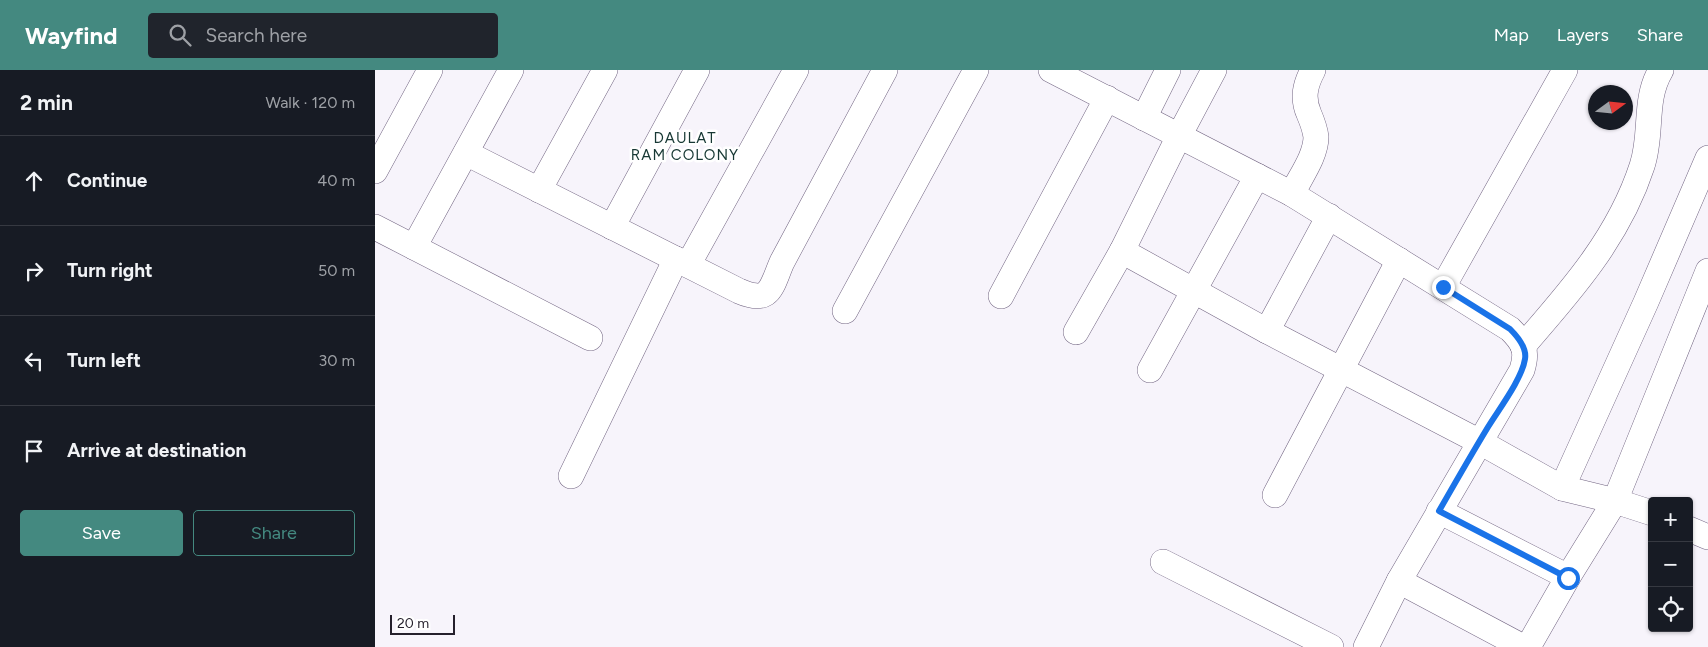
<!DOCTYPE html>
<html lang="en">
<head>
<meta charset="utf-8">
<style>
  :root { --surface:#171b24; --page:#20242c; --text:#f1f3f6; --muted:#9ea1a6; --line:#363941; --accent:#448980 }
  body { margin:0; font-family:Figtree,sans-serif; background:var(--page); color:var(--text) }
  .controls { position:absolute; right:15px; bottom:15px; display:grid; overflow:hidden; border-radius:5px; box-shadow:0 1px 4px #0004 }
  .controls button { width:45px; height:45px; display:grid; place-items:center; padding:0; border:0; border-bottom:1px solid var(--line); background:var(--surface); color:var(--text); font:25px sans-serif }
  .compass { position:absolute; left:1213px; top:15px; width:45px; height:45px; border-radius:50%; background:var(--surface); box-shadow:0 1px 4px #0004; rotate:75deg }
  .scale { position:absolute; left:15px; bottom:12px; width:65px; box-sizing:border-box; padding-left:5px; border:2px solid #25202c; border-top:0; font-size:14px; line-height:18px; white-space:nowrap; color:#25202c; -webkit-text-stroke:4px #fff; paint-order:stroke }
  .stop { position:absolute; width:15px; height:15px; margin:-11px; border:4px solid #1a73e8; border-radius:50%; background:#fff }
  .stop.end { background:#1a73e8; border-color:#fff; box-shadow:0 1px 5px #0008 }
  .list { margin:0; padding:0; list-style:none }
  h2 { display:flex; justify-content:space-between; align-items:center; height:65px; margin:0; padding:0 20px; font-size:21px }
  h2 small { font-size:16px; font-weight:400; color:var(--muted) }
  .list li { display:grid; grid-template-columns:32px 1fr auto; gap:15px; align-items:center; box-sizing:border-box; height:90px; padding:0 20px; border-top:1px solid var(--line) }
  .list b { display:block; font-size:19px; white-space:nowrap }
  .list em { font-size:16px; font-style:normal; color:var(--muted) }
  .actions { display:flex; gap:10px; padding:15px 20px }
  .actions a { flex:1; padding:11px 0; border:1px solid var(--accent); border-radius:5px; text-align:center; font-size:18px; color:var(--accent) }
  .actions .main { background:var(--accent); color:#fff }
  .icon { flex:none; width:28px; height:28px; fill:none; stroke:currentColor; stroke-width:2; stroke-linecap:round; stroke-linejoin:round }
  .map { position:relative; flex:none; width:1333px; height:577px; overflow:hidden }
  header { display:flex; align-items:center; gap:30px; box-sizing:border-box; height:70px; padding:0 25px; background:var(--accent); color:#fff }
  header strong { font-size:24px }
  nav { display:flex; gap:28px; margin-inline-start:auto; font-size:18px }
  .search { width:350px; height:45px; background:var(--page); display:flex; align-items:center; gap:12px; box-sizing:border-box; padding:0 18px; border-radius:5px; color:var(--muted); font-size:19px }
  main { display:flex }
  aside { flex:1; background:var(--surface) }
  .map>svg:first-child { display:block }
  .lines { fill:none; stroke-linecap:round; stroke-linejoin:round }
  .minor-casing { stroke:#736683; stroke-width:26 }
  .minor { stroke:#fff; stroke-width:25 }
  .route { stroke:#1a73e8; stroke-width:6 }
  .labels { text-anchor:middle; dominant-baseline:central; stroke-width:5; stroke-linejoin:round; paint-order:stroke }
  .neighbourhood-label { font-size:15px; letter-spacing:1px; fill:#173834; stroke:#fff }
</style>
</head>
<body>
<header>
<strong>Wayfind</strong>
<div class="search"><svg class="icon" aria-label="search" viewBox="0 0 24 24"><circle cx="10" cy="10" r="6"/><path d="M15 15l6 6"/></svg>Search here</div>
<nav><a>Map</a><a>Layers</a><a>Share</a></nav>
</header>
<main>
<aside>
<h2>2 min<small>Walk · 120 m</small></h2>
<ul class="list">
<li><svg class="icon" aria-label="ahead" viewBox="0 0 24 24"><path d="M12 20V5M6 11l6-6 6 6"/></svg><div><b>Continue</b></div><em>40 m</em></li>
<li><svg class="icon" aria-label="right" viewBox="0 0 24 24"><path d="M7 20v-9h11M14 6l5 5-5 5"/></svg><div><b>Turn right</b></div><em>50 m</em></li>
<li><svg class="icon" aria-label="left" viewBox="0 0 24 24"><path d="M17 20v-9H6M10 6l-5 5 5 5"/></svg><div><b>Turn left</b></div><em>30 m</em></li>
<li><svg class="icon" aria-label="arrive" viewBox="0 0 24 24"><path d="M6 21V4h12l-3 4 3 4H6"/></svg><div><b>Arrive at destination</b></div></li>
</ul>
<div class="actions"><a class="main">Save</a><a>Share</a></div>
</aside>
<div class="map">
<svg width="1333" height="577" viewBox="0 0 1333 577">
  <rect width="100%" height="100%" fill="#f7f4fb"/>
  <g class="lines">
    <g class="minor-casing">
      <g id="minor">
        <path d="M676,0L917,124L1135,259C1149,273 1153,281 1147,300L1024,511L991,577"/>
        <path d="M769,48L793,0"/>
        <path d="M91,83L364,221C396,235 396,217 407,192L510,0"/>
        <path d="M0,101L55,0"/>
        <path d="M164,120L230,0"/>
        <path d="M917,124C925,107 941,86 941,67C940,59 937,51 934,44C927,28 930,15 938,0"/>
        <path d="M0,157L215,268"/>
        <path d="M237,157L322,0"/>
        <path d="M39,177L136,0"/>
        <path d="M747,181L892,261L1105,372L1187,418L1240,431L1277,443"/>
        <path d="M313,195L421,0"/>
        <path d="M1068,217L1190,0"/>
        <path d="M626,226L732,28"/>
        <path d="M470,241L601,0"/>
        <path d="M892,261L954,146"/>
        <path d="M701,262L747,181L804,66L839,0"/>
        <path d="M1148,276C1196,221 1244,167 1267,96C1278,64 1268,30 1286,0"/>
        <path d="M775,300L882,106"/>
        <path d="M196,406L301,189"/>
        <path d="M1187,418L1271,232L1333,88"/>
        <path d="M900,425L1024,190"/>
        <path d="M1064,441L1193,507"/>
        <path d="M1314,459L1333,467"/>
        <path d="M788,492L956,577"/>
        <path d="M1024,511L1148,577"/>
        <path d="M1153,577L1193,507L1240,431L1333,201"/>
      </g>
    </g>
    <use href="#minor" class="minor"/>
  </g>
  <g class="lines">
    <path class="route" d="M1068,217L1135,259C1142,266 1152,278 1150,289C1147,309 1124,339 1113,357C1096,385 1080,413 1064,441L1193,508"/>
  </g>
  <g class="labels">
    <g class="neighbourhood-label">
      <text x="310" y="68">DAULAT<tspan x="310" dy="17">RAM COLONY</tspan></text>
    </g>
  </g>
</svg>
<div class="controls">
<button>+</button>
<button>−</button>
<button><svg class="icon" aria-label="locate" viewBox="0 0 24 24"><circle cx="12" cy="12" r="6"/><path d="M12 2v4M12 18v4M2 12h4M18 12h4"/></svg></button>
</div>
<svg class="compass" viewBox="-18 -18 36 36"><path d="M0-13l5 13h-10z" fill="#e53935"/><path d="M0 13l5-13h-10z" fill="#9ea1a6"/></svg>
<div class="scale">20 m</div>
<div class="stop" style="left:1193px;top:508px"></div>
<div class="stop end" style="left:1068px;top:217px"></div>
</div>
</main>
</body>
</html>
